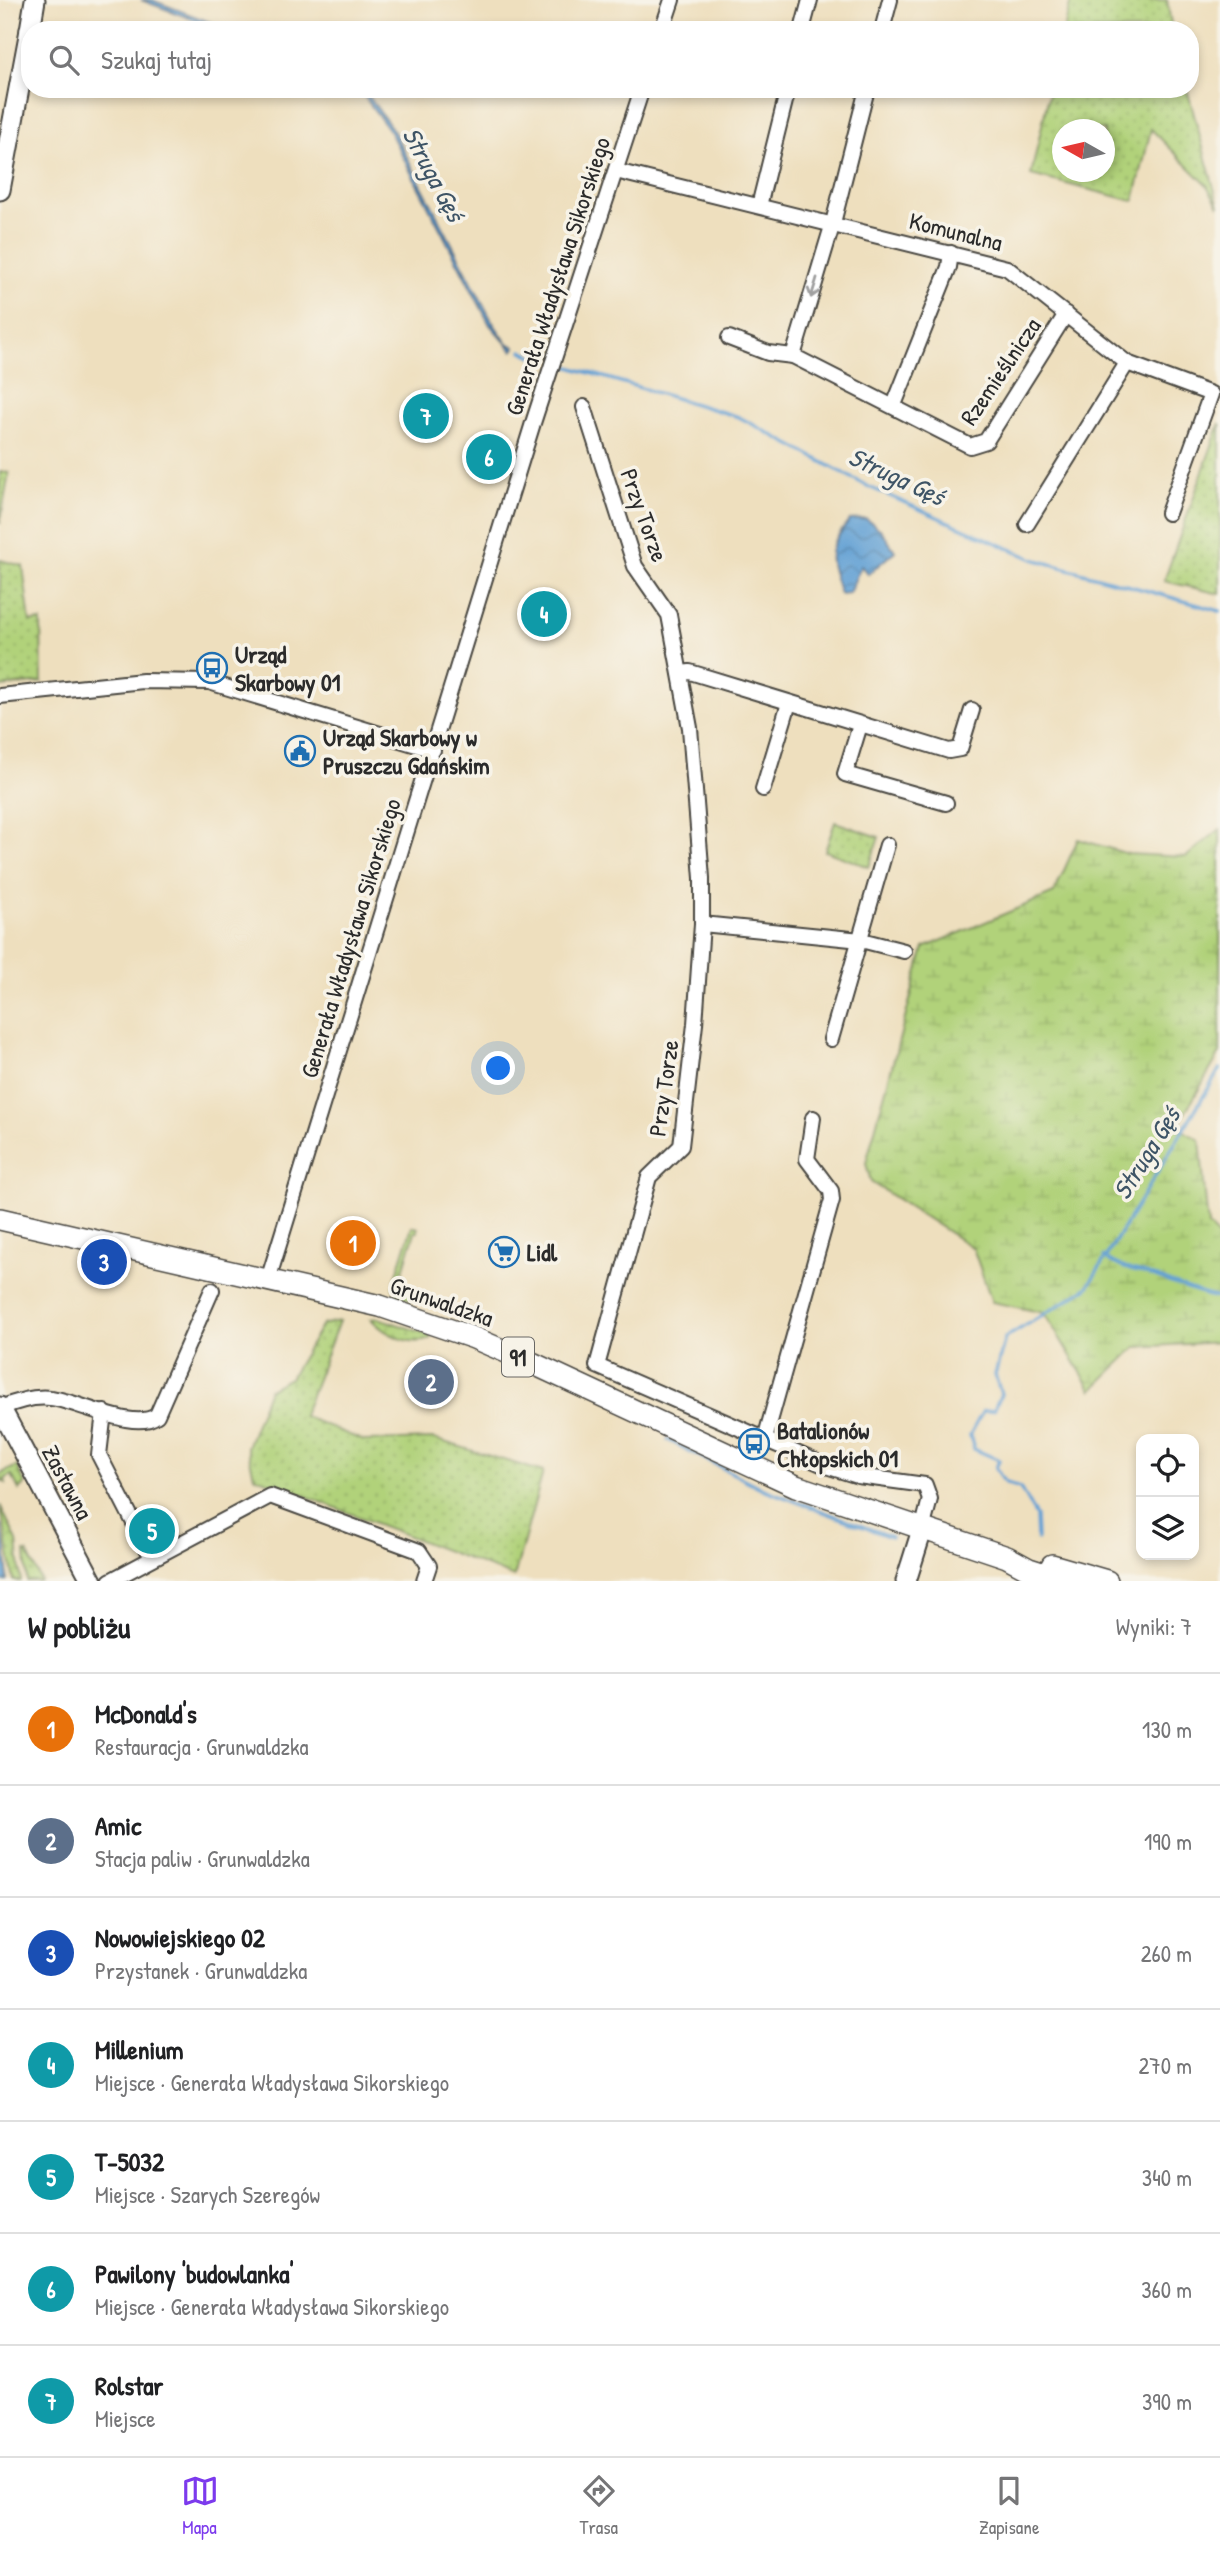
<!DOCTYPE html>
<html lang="pl">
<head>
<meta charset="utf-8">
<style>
  :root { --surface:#fff; --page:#f6f6f6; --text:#202124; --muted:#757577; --line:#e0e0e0; --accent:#7c3aed }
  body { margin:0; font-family:"Patrick Hand",sans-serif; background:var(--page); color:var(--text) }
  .controls { position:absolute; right:21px; bottom:21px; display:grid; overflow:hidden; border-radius:14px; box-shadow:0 4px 10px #0003 }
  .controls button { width:63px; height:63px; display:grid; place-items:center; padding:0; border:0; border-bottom:2px solid var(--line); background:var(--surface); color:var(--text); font:35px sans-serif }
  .compass { position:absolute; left:1052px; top:119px; width:63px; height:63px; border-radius:50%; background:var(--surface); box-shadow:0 4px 10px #0003; rotate:278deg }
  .you { position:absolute; left:499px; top:1069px; width:24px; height:24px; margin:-18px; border:5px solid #fff; border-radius:50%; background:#1a73e8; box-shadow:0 0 0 10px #1a73e833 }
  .badge { display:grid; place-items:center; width:46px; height:46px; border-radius:50%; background:var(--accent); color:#fff; font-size:23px; font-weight:700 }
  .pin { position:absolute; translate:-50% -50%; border:4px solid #fff; box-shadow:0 2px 7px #0006 }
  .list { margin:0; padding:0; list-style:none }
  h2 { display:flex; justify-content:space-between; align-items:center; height:91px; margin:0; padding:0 28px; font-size:30px }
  h2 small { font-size:23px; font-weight:400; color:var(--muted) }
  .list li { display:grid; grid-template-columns:46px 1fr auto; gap:21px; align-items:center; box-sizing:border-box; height:112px; padding:0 28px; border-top:2px solid var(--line) }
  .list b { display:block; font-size:26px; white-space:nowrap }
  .list p { margin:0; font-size:23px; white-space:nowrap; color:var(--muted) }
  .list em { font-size:23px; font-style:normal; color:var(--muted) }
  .icon { flex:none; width:38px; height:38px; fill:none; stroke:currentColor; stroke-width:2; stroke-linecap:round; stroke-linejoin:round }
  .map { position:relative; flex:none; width:1220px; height:1581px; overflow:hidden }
  .search { position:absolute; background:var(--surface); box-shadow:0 4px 10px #0003; left:21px; right:21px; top:21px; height:77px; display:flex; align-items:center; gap:18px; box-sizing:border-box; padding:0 24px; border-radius:28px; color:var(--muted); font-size:26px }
  .sheet { height:875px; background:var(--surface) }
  nav { display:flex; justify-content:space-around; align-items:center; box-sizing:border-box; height:98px; border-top:2px solid var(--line); background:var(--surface); font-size:19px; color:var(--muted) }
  nav a { display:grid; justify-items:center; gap:4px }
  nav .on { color:var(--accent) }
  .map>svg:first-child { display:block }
  .green { fill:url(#green-dots); stroke:#6e7e52; stroke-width:2; fill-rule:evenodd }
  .wetland { fill:url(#wetland-marsh); stroke:#6e7e52; stroke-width:2 }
  .water { fill:url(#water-waves); stroke:#466680; stroke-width:2 }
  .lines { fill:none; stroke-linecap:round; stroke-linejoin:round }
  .stream { stroke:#62a0d4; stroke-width:3.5 }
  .street-casing { stroke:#484641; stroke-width:18 }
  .secondary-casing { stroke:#484641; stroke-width:23 }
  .primary-casing { stroke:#484641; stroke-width:24 }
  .street { stroke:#fff; stroke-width:14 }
  .secondary { stroke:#fff; stroke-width:19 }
  .primary { stroke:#fff; stroke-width:21 }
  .oneway { stroke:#a0a0a0 }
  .labels { text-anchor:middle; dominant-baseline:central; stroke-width:7; stroke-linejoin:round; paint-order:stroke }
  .shield { fill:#f7f3e8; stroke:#686764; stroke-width:2 }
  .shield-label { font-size:23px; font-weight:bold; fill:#2b2b2b }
  .street-label { font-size:24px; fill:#2b2b2b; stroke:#f7f3e8 }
  .poi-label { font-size:24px; font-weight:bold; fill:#2b2b2b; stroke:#f7f3e8; text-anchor:start }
  .water-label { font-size:26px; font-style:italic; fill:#3e5466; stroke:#f7f3e8 }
</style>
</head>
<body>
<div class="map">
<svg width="1220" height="1581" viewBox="0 0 1220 1581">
  <defs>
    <pattern id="green-dots" width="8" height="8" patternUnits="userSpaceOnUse" patternTransform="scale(1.75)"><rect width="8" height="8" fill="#b1d27a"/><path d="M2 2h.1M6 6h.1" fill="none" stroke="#98b46a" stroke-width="1.8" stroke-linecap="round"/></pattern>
    <pattern id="wetland-marsh" width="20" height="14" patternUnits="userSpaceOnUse" patternTransform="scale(1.75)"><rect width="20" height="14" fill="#b1d27a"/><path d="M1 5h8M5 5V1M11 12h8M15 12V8" fill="none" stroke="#98b46a"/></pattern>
    <pattern id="water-waves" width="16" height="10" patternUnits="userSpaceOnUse" patternTransform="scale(1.75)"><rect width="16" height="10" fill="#62a0d4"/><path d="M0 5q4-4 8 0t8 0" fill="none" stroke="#5183ac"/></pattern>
  </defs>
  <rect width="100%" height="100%" fill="#f7f3e8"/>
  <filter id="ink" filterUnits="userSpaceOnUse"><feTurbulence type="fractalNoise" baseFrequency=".0143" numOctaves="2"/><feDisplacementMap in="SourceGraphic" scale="14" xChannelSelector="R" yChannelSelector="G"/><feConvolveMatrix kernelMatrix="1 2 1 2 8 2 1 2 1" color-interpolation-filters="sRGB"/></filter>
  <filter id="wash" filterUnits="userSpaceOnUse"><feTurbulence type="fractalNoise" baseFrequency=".00686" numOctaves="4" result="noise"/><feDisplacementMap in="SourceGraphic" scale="28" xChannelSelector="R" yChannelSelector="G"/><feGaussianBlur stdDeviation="1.57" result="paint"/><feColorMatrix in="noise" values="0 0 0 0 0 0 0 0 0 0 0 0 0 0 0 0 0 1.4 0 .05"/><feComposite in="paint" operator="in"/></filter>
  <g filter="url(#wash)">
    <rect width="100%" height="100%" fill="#eedfbe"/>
    <g class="green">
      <path d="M1071,0H1167L1172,30H1064Z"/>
      <path d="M1050,89H1187L1219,206L1206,184L1151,129L1134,201L1031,175ZM1062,130H1104V172H1062Z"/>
      <path d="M1220,423V594L1164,581Z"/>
      <path d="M0,472L9,473L0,524Z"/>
      <path d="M0,560L23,566L30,622L41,621L42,682L0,687Z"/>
      <path d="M835,822L879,837L869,867L825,851Z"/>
      <path d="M412,1226L418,1228V1232H415L398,1286L427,1295L419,1302L398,1296L393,1287Z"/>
      <path d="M378,1318L430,1335V1339C410,1347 385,1334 371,1319Z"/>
      <path d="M339,1321L303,1416L364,1441L434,1439L543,1472L514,1577L254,1476L247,1447L269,1389L290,1378L322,1325Z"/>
      <path d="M17,1466L25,1484L19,1490L12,1475L5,1479L6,1483L0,1480V1474Z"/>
      <path d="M0,1505L17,1541L21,1581H14Z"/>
      <path d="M25,1552H27L41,1581H27Z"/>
    </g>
    <path class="wetland" d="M1220,829V1053L1177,1127L1200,1140L1208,1226L1220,1238V1342L1136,1347L1092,1390L1044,1313L992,1302L973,1248L871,1182L866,1163L924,948L1054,893L1078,839L1128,854L1186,857Z"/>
    <g class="water">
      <path d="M141,0H152L231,30H221Z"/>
      <path d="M359,89L365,91L393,130L492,321L507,343L515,347L513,351L490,325L390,132Z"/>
      <path d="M866,519L881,530L895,551L868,574L861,566L849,593L840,594C828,557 824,552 850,520Z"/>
      <path d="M0,1524L5,1545L8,1581H0Z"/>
    </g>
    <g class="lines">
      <g class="stream">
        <path d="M522,351L539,359"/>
        <path d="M563,365L739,417L869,487L1033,559L1220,611"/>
        <path d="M1104,1257C1120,1269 1138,1271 1156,1277C1178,1285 1196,1294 1220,1298"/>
        <path d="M668,1440L763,1489L891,1537"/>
        <path d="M1037,1539L1036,1516L1020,1488L1004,1482L996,1468L999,1460L974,1449L970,1435L983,1411L994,1410L1001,1394L995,1375L1005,1338L1087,1288L1220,1069"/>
      </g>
    </g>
  </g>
  <g filter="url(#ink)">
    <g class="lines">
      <g class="street-casing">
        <g id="street">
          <path d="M662,30L672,0"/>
          <path d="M802,30L810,0"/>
          <path d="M882,30L890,0"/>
          <path d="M616,171L1007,268L1127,363L1211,394L1168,513"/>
          <path d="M759,206L788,89"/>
          <path d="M729,338L768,353L793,356L970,446L986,441L1066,314"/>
          <path d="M793,356L833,223L867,89"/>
          <path d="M894,405L949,267L951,253"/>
          <path d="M584,407L635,566L669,615L690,728L702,878V924L695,1024L681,1146L649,1177L597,1366L826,1466L858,1476L925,1485L930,1499L922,1530"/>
          <path d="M1027,524L1127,363"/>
          <path d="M681,673L690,672L949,751L960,749L972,710"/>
          <path d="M0,696L143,681L209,682L433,750"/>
          <path d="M860,725L845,774L946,803"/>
          <path d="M763,789L789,703"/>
          <path d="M702,924L861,940L904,951"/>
          <path d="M831,1039L887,845"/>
          <path d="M268,1280L533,423L642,89"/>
          <path d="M1,1408C15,1402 34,1396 50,1398C77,1400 135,1433 157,1415L212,1290"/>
          <path d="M104,1412L99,1455L152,1558"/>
          <path d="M765,1439L832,1200L831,1191L807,1159L813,1118"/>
          <path d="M110,1581L270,1496L419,1551L429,1566L424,1581"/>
        </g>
      </g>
      <g class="secondary-casing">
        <g id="secondary">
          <path d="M30,30L35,0"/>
          <path d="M0,190L30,30"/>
          <path d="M0,1407L92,1581"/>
          <path d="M906,1581L922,1530"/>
        </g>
      </g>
      <g class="primary-casing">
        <g id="primary">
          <path d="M0,1219L380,1306L474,1338L532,1363L796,1486L1007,1557L1029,1569L1067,1581"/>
          <path d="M1052,1565L1107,1581"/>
        </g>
      </g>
      <use href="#street" class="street"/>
      <use href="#secondary" class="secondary"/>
      <use href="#primary" class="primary"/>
    </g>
    <defs><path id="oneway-shaft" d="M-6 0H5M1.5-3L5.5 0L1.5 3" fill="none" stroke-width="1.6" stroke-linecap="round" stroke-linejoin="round" transform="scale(1.75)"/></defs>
    <use class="oneway" href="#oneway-shaft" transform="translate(814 288) rotate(107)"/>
  </g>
  <defs>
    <g id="bus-ring" transform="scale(1.575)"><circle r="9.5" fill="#f7f3e8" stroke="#1f6fb2" stroke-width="1.5"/><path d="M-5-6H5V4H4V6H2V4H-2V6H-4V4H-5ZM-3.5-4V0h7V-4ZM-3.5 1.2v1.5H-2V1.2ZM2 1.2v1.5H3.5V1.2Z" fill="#1f6fb2"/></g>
    <g id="civic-ring" transform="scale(1.575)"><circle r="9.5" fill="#f7f3e8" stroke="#1f6fb2" stroke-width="1.5"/><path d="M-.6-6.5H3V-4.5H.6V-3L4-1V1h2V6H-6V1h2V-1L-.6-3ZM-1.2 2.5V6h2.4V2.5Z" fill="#1f6fb2"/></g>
    <g id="supermarket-ring" transform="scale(1.575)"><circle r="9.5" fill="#f7f3e8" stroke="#1f6fb2" stroke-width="1.5"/><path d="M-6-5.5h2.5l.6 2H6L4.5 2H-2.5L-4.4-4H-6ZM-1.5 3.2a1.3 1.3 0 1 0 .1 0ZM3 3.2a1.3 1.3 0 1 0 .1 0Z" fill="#1f6fb2"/></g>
  </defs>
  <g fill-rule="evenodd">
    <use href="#bus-ring" x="212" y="668"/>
    <use href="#civic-ring" x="300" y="751"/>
    <use href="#supermarket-ring" x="504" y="1252"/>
    <use href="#bus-ring" x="754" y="1444"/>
  </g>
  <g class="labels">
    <rect class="shield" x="502" y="1337.5" width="32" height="39" rx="5"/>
    <g class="shield-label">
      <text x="518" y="1357">91</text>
    </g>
    <g class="street-label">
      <text transform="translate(956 231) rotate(14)">Komunalna</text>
      <text transform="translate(557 276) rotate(-72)">Generała Władysława Sikorskiego</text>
      <text transform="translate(1000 371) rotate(-56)">Rzemieślnicza</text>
      <text transform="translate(645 515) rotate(70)">Przy Torze</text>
      <text transform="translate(350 938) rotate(-73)">Generała Władysława Sikorskiego</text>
      <text transform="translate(663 1088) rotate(-82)">Przy Torze</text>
      <text transform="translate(442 1301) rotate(19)">Grunwaldzka</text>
      <text transform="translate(68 1482) rotate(62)">Zastawna</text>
    </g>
    <g class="poi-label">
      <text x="235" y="654">Urząd<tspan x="235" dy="28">Skarbowy 01</tspan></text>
      <text x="323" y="737">Urząd Skarbowy w<tspan x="323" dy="28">Pruszczu Gdańskim</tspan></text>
      <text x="527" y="1252">Lidl</text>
      <text x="777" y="1430">Batalionów<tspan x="777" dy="28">Chłopskich 01</tspan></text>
    </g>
    <g class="water-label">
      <text transform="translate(434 174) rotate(62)">Struga Gęś</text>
      <text transform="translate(897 476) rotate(25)">Struga Gęś</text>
      <text transform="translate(1146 1153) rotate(-58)">Struga Gęś</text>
    </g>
  </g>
</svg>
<div class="controls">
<button><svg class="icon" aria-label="locate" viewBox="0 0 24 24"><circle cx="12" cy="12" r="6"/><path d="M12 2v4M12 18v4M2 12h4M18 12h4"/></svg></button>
<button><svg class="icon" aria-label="layers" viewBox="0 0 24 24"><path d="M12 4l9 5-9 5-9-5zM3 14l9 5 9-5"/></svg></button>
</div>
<svg class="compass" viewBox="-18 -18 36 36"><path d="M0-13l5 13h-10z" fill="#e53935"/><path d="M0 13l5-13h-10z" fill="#757577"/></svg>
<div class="you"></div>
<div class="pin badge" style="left:353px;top:1243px;background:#e8710a">1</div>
<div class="pin badge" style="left:431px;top:1382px;background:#5c6f8a">2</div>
<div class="pin badge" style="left:104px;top:1262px;background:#1a4fb4">3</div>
<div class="pin badge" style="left:544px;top:614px;background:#0f9aa8">4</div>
<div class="pin badge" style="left:152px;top:1531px;background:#0f9aa8">5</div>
<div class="pin badge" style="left:489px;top:457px;background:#0f9aa8">6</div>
<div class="pin badge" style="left:426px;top:416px;background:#0f9aa8">7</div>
<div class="search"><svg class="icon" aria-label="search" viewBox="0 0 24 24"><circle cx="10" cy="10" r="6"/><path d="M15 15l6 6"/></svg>Szukaj tutaj</div>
</div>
<section class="sheet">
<h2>W pobliżu<small>Wyniki: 7</small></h2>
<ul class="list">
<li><span class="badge" style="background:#e8710a">1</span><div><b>McDonald's</b><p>Restauracja · Grunwaldzka</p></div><em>130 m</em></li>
<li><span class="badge" style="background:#5c6f8a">2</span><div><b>Amic</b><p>Stacja paliw · Grunwaldzka</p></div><em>190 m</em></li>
<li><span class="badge" style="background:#1a4fb4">3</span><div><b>Nowowiejskiego 02</b><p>Przystanek · Grunwaldzka</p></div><em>260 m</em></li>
<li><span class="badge" style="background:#0f9aa8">4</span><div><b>Millenium</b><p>Miejsce · Generała Władysława Sikorskiego</p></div><em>270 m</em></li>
<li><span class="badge" style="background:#0f9aa8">5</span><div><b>T-5032</b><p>Miejsce · Szarych Szeregów</p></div><em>340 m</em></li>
<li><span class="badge" style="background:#0f9aa8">6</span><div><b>Pawilony 'budowlanka'</b><p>Miejsce · Generała Władysława Sikorskiego</p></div><em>360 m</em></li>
<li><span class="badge" style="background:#0f9aa8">7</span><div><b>Rolstar</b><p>Miejsce</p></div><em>390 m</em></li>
</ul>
</section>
<nav>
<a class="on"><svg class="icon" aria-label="map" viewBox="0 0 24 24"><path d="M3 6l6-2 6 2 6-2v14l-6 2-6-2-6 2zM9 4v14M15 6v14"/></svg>Mapa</a>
<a><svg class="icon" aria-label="directions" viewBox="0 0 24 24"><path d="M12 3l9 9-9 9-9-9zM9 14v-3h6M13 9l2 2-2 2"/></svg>Trasa</a>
<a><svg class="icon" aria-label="saved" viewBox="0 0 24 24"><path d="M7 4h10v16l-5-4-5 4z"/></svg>Zapisane</a>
</nav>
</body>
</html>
